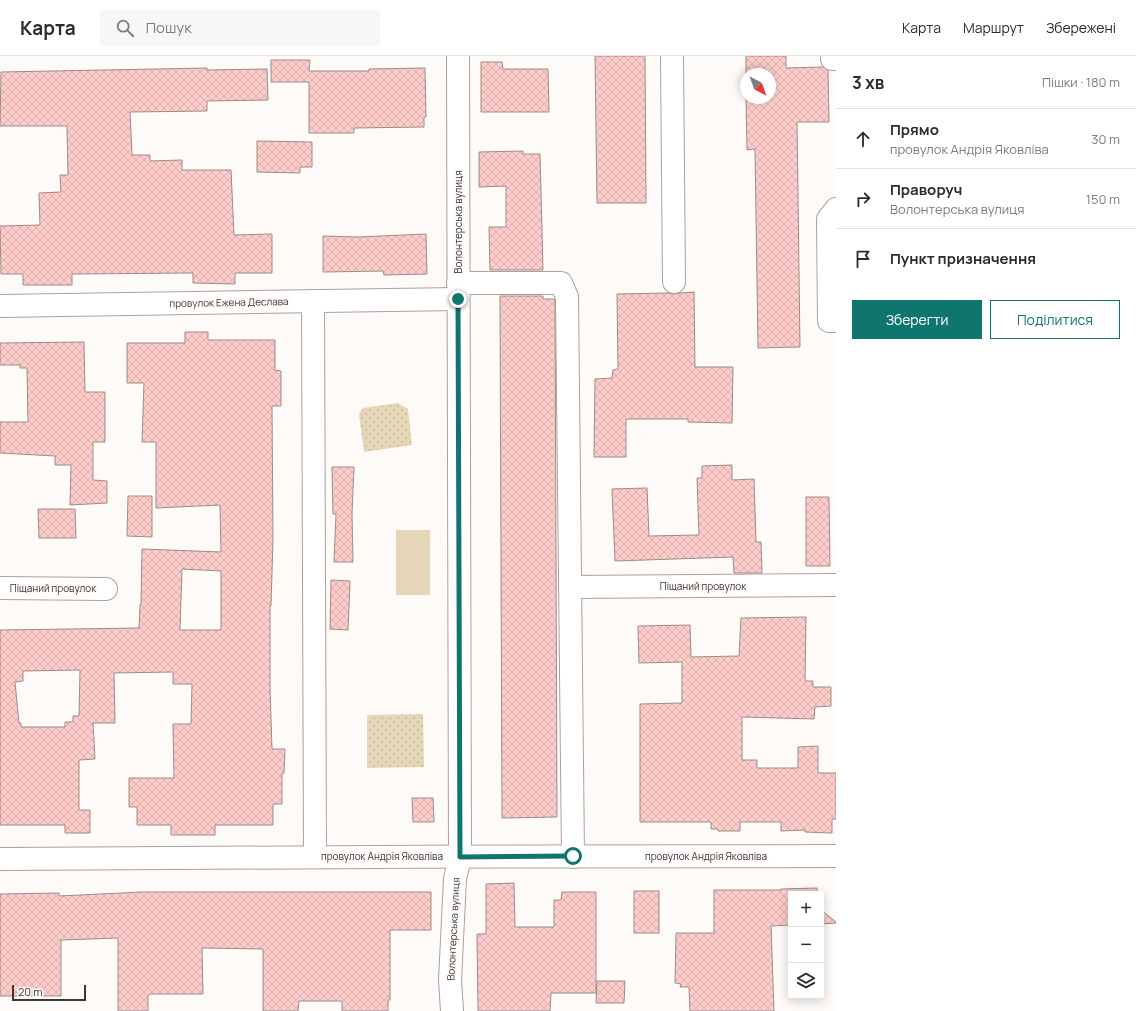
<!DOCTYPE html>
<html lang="uk">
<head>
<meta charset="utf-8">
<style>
  :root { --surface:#fff; --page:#f7f7f7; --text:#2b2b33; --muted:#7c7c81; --line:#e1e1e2; --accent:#0f766e }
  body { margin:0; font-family:Manrope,sans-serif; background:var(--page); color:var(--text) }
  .controls { position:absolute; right:12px; bottom:12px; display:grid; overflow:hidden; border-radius:0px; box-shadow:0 2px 10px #0003 }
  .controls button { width:36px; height:36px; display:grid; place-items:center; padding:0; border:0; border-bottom:1px solid var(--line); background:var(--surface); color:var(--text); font:20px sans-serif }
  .compass { position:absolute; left:740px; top:12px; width:36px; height:36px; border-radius:50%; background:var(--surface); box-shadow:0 2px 10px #0003; rotate:139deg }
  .scale { position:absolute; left:12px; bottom:10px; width:74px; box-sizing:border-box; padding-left:4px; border:2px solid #3a3634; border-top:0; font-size:11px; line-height:14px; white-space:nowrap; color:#3a3634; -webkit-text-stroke:3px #fefaf8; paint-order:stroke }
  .stop { position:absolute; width:12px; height:12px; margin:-9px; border:3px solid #0f766e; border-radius:50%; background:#fff }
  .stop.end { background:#0f766e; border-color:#fff; box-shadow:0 1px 4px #0008 }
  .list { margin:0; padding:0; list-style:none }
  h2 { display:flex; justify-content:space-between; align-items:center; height:52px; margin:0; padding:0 16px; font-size:17px }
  h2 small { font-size:13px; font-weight:400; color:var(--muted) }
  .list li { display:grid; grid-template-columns:26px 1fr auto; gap:12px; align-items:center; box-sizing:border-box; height:60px; padding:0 16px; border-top:1px solid var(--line) }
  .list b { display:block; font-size:15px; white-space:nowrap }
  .list p { margin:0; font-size:13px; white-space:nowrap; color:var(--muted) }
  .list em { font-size:13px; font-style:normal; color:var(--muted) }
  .actions { display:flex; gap:8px; padding:12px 16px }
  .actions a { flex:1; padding:9px 0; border:1px solid var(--accent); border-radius:0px; text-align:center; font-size:14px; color:var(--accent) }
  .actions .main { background:var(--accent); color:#fff }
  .icon { flex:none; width:22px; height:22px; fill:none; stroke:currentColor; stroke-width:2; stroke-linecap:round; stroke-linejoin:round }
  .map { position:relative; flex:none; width:836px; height:955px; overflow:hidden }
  header { display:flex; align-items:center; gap:24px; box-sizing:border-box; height:56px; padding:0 20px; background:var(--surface); border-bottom:1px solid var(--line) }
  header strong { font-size:19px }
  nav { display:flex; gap:22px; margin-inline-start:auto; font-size:14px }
  .search { width:280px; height:36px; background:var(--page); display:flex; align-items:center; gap:10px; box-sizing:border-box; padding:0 14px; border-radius:0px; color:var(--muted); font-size:15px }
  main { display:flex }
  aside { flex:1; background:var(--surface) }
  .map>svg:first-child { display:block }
  .grass { fill:#e4d6b7 }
  .park { fill:url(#park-dots) }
  .building { fill:url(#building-cross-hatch); stroke:#988e8d; fill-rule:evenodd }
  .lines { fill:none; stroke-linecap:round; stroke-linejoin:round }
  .minor-casing { stroke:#aaa19d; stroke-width:24 }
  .minor { stroke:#fff; stroke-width:22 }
  .route { stroke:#0f766e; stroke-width:5 }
  .labels { text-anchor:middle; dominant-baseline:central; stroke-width:4; stroke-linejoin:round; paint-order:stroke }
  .street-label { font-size:10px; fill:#3a3634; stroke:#fefaf8 }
</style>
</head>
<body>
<header>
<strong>Карта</strong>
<div class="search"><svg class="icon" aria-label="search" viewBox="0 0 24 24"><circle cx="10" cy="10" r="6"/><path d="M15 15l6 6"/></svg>Пошук</div>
<nav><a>Карта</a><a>Маршрут</a><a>Збережені</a></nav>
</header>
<main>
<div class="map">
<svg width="836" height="955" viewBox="0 0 836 955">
  <defs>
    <pattern id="park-dots" width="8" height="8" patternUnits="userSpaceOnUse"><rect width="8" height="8" fill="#e4d6b7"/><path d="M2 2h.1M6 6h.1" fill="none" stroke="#c4b89e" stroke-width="1.8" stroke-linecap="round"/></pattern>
    <pattern id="building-cross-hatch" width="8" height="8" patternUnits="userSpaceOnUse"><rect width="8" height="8" fill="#fecbc9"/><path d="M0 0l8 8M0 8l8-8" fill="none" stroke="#daafad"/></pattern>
  </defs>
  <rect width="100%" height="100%" fill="#fefaf8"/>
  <rect class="grass" x="396" y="474" width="34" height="65"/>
  <g class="park">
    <path d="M398,347L408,353L412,389L364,396L359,358L363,352Z"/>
    <path d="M423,658L424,711L367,712V659Z"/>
  </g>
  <g class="building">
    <path d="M595,0H645L646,147H597Z"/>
    <path d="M746,0H786V12L823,11L828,14L829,66H797L800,291L758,292L755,93L747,94L746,42H770V18H746V19Z"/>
    <path d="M271,4H310L309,15H369V13L425,12L426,61H424V71L354,72V77H309V26H271Z"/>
    <path d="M481,6H502L503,13H548L549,56H481Z"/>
    <path d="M207,12V14L267,13L268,44L207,45V55L130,56L132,99H150V105L182,104V114H231L234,179L272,178V217H235V228L193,227V217L72,218V229H23V218H1L0,170L40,169L39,137L61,136L60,119H68L67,70H0L1,16Z"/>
    <path d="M257,85L312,86V111H300V117L257,116Z"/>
    <path d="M523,95V98H540L543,214H490L489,171H506V130L479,131V96Z"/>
    <path d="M426,178L427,218L384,219L383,215L323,216V180L358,181Z"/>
    <path d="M694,236L695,311H733L732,367L688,366V363H626V401H594L595,323L612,322L613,314L618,313L617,238L668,237L674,238L680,237Z"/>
    <path d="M500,240H543V243H554L555,244L557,761L502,762Z"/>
    <path d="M185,276H208V284H275V314L281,315V350H272L273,483L271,550H270V633L272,693H285L284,717H282V748H273V769H215V779H171V769H137V751H129V722H174L173,668H191L192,628H173V616L114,617L115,667H93L95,703L79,704V754H90V777H65V769H0V574L139,572L140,549H141L142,493L221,496L220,449L156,452V386H142L144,327H127V287H185ZM182,513L221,515V574H180ZM80,614L79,660H73V666H65V671H21V667H19L15,626L23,625V615Z"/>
    <path d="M84,286L85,336H105V386H93V424L107,425V447L70,449L71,409H55V400L0,397V366H28L27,312H20V309H0V287Z"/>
    <path d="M732,409V424L754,423L756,486H761L762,517H734L733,501L615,505L612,433L647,432L649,480L699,479L697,422H702V410Z"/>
    <path d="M332,411H354L352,458L353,506H334L336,458H333Z"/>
    <path d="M128,440H152V481L127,480Z"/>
    <path d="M806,441H829L830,510H806Z"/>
    <path d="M38,453H75L76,482H39Z"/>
    <path d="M331,524L350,525L348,574L330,573Z"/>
    <path d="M806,561L805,625H813V631H831V650L815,651L814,663L742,661V704H757V712H798V691L818,690V717H836V763H832V777L805,776V774L781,775V766H740V775H718V773H711V766H640V648L682,647V606L639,607L638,570L690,569L691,601L739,600L741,562Z"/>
    <path d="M412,742H433L434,766H413Z"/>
    <path d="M514,827L515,871H554V844H561L562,836H596V937H551L550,955H478L477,878H486V828Z"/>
    <path d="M817,832V838H791V869L771,870L774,955H690L689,931H680L681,928L675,927L676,877H714V834H781V833Z"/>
    <rect x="634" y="835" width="25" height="42"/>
    <path d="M142,836H431V874H390V944H388V955H342V945H299L298,955H263V893L202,892L203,938H150L148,940V955H118V882L61,884V940H0V838L59,837V840Z"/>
    <path d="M821,854L836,866V867L821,868Z"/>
    <path d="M597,925H625L624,947H596Z"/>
  </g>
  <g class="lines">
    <g class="minor-casing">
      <g id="minor">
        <path d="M672,0L674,226"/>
        <path d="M832,3H836"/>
        <path d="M836,153L828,163L829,265H836"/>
        <path d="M458,227H561L567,241L573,801"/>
        <path d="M313,245L315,800"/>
        <path d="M0,250L458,243"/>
        <path d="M570,531L836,529"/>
        <path d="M0,532L106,533"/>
        <path d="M0,803C279,800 557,801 836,800"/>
        <path d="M452,955L450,924L455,823L460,801L458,0"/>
      </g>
    </g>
    <use href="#minor" class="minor"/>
  </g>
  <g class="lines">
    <path class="route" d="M458,243L460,801L573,800"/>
  </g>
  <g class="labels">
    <g class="street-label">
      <text transform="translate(458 166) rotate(-90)">Волонтерська вулиця</text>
      <text transform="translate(229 246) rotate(-1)">провулок Ежена Деслава</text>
      <text x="703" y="530">Піщаний провулок</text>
      <text x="53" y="532">Піщаний провулок</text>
      <text x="382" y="800">провулок Андрія Яковліва</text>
      <text x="706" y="800">провулок Андрія Яковліва</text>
      <text transform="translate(453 873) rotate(-87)">Волонтерська вулиця</text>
    </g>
  </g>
</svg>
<div class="controls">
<button>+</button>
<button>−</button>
<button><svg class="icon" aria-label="layers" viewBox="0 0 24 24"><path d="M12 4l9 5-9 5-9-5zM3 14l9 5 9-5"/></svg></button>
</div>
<svg class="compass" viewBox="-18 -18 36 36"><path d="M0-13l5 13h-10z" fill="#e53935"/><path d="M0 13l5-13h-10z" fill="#7c7c81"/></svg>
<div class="scale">20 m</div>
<div class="stop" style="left:573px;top:800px"></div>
<div class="stop end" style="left:458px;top:243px"></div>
</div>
<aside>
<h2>3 хв<small>Пішки · 180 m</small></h2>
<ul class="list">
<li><svg class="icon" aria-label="ahead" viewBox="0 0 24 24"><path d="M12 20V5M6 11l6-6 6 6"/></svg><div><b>Прямо</b><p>провулок Андрія Яковліва</p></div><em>30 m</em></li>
<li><svg class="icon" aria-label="right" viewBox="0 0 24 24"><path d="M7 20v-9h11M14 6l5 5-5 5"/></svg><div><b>Праворуч</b><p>Волонтерська вулиця</p></div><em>150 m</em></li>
<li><svg class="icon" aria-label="arrive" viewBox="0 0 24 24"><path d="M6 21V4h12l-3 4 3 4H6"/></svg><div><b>Пункт призначення</b></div></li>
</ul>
<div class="actions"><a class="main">Зберегти</a><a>Поділитися</a></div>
</aside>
</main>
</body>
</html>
